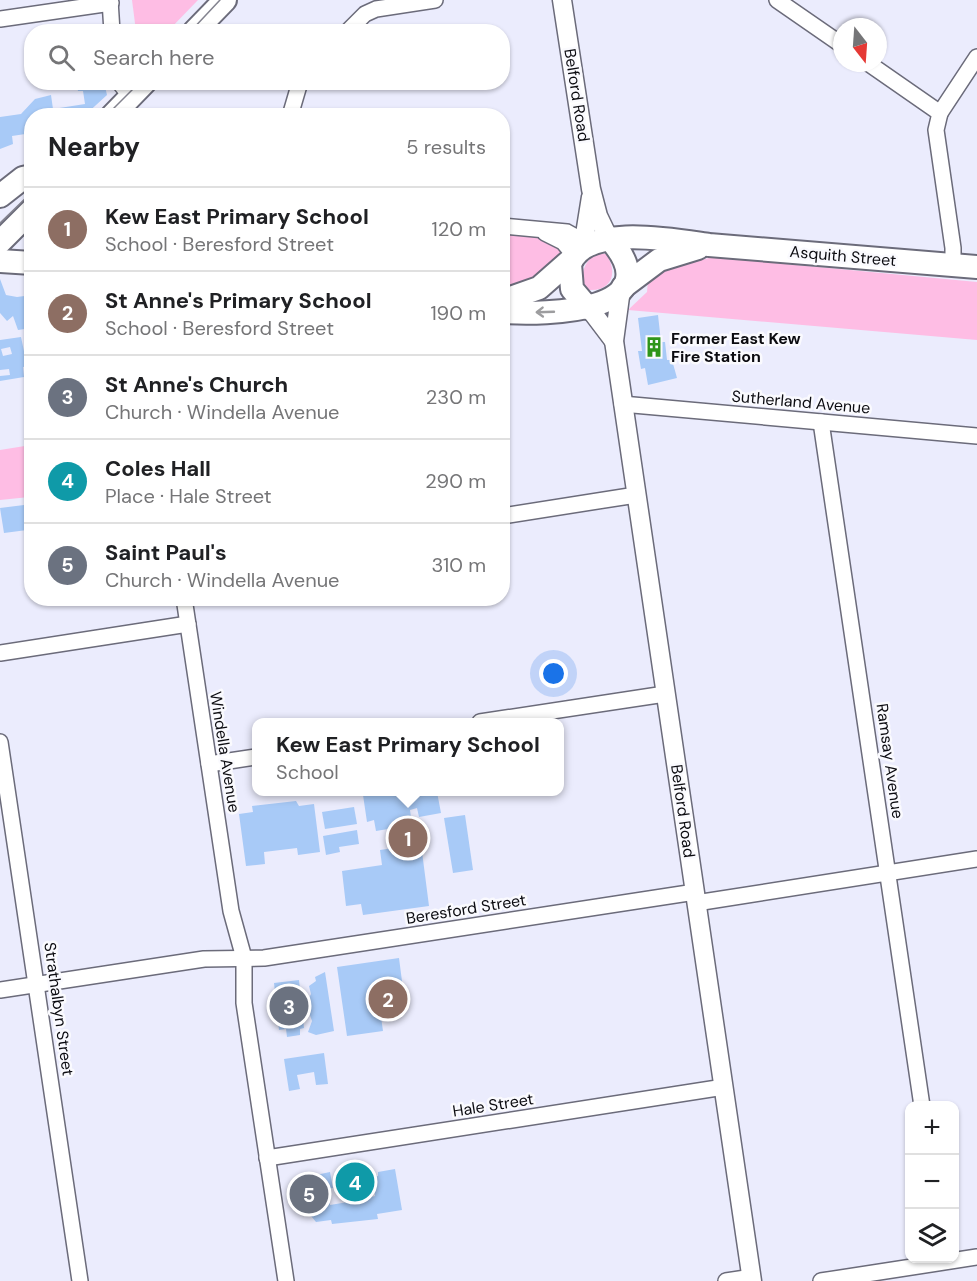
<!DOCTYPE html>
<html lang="en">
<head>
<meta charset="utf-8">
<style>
  :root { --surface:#fff; --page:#f6f6f6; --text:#202124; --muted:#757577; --line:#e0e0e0; --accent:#111827 }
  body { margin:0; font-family:"DM Sans",sans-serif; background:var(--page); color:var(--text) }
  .controls { position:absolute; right:18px; bottom:18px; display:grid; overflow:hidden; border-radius:12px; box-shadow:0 2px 4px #0004 }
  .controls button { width:54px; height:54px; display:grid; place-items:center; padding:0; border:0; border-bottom:2px solid var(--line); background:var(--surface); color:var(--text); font:30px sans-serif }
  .compass { position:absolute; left:833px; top:18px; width:54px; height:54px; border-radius:50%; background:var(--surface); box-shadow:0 2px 4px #0004; rotate:163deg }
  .you { position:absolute; left:554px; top:674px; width:21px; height:21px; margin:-15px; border:4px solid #fff; border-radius:50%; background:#1a73e8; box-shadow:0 0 0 9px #1a73e833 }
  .badge { display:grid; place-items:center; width:39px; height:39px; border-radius:50%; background:var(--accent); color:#fff; font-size:20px; font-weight:700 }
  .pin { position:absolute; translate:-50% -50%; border:3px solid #fff; box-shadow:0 2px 6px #0006 }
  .popup { position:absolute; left:252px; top:718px; width:312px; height:78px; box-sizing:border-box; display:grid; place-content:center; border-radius:12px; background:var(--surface); filter:drop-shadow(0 2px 4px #0005); font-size:20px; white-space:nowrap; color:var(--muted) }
  .popup b { font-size:22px; color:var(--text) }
  .popup::after { content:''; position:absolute; left:50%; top:100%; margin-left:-12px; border:12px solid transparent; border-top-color:var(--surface) }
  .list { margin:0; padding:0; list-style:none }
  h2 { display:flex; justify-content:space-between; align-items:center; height:78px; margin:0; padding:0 24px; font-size:26px }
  h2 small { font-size:20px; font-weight:400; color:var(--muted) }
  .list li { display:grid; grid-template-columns:39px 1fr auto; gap:18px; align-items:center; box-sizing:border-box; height:84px; padding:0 24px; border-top:2px solid var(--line) }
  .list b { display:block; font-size:22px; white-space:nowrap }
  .list p { margin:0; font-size:20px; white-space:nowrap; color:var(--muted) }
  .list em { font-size:20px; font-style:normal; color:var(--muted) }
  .icon { flex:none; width:33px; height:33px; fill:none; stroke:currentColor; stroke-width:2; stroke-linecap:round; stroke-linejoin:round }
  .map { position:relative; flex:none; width:977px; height:1281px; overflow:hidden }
  .search { position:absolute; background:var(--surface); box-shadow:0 2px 4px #0004; left:24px; top:24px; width:486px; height:66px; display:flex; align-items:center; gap:15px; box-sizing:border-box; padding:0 21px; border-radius:24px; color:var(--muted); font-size:22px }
  .panel { position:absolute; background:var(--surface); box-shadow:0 2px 4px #0004; left:24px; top:108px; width:486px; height:498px; border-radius:24px }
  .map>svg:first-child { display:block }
  .green { fill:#febde4 }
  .building { fill:#a8caf7; fill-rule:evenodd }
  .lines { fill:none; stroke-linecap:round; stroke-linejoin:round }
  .minor-casing { stroke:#6b6b7a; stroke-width:18 }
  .tertiary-casing { stroke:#6b6b7a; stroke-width:21 }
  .primary-casing { stroke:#6b6b7a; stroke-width:26 }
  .minor { stroke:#fff; stroke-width:15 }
  .tertiary { stroke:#fff; stroke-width:18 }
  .primary { stroke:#fff; stroke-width:22 }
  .tram { stroke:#83838f; stroke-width:1.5 }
  .oneway { stroke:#9d9d9f }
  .labels { text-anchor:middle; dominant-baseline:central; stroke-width:5; stroke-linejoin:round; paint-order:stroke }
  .street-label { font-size:16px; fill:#0b0b10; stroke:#fafafe }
  .poi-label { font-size:16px; font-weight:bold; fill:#0b0b10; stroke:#fafafe; text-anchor:start }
</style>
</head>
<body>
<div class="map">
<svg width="977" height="1281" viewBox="0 0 977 1281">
  <rect width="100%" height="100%" fill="#ebecfd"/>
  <g class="green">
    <path d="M132,0H198L167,32L136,31Z"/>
    <path d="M502,232L550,240L564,250L552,268L503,295Z"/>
    <path d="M599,253L606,254C618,271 613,291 589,290L582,282C582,269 586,259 599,253Z"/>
    <path d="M713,257L977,282V340L628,310L647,292L648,280L656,271Z"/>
    <path d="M31,445V499L29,497L0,500V450Z"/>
  </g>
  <g class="building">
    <path d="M76,82H104L107,95L84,116H32V133L12,136L13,144L0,149V117L21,114L35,99L51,95L53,109L85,104L83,91H78Z"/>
    <path d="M0,279L6,295L17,297L32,295V328L18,330L13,316L7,321L0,313Z"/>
    <path d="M658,315L661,342H665L667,360H672L677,378L648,385L645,368L641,369L638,351H642L638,318Z"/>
    <path d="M21,337L25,356L32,355V366L23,367L24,377L0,381V376L10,375L9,369L0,370V340ZM10,347L12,354L3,356L1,349Z"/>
    <path d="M24,505L27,530L4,533L0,508Z"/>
    <path d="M316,792H340V793L317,796Z"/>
    <path d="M374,792H437L441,813L419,817L417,808L410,810L412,825L376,831L374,820L367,822L363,795Z"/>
    <path d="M466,792H486V793L467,796Z"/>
    <path d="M296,801L299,806L314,804L320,852L298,855L297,848L264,852L265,864L246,866L239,814L253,812L252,806Z"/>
    <path d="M354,807L357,824L325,829L322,812Z"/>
    <path d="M465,815L473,870L453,873L444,818Z"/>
    <path d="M357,830L359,844L339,847L340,852L326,855L323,836Z"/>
    <path d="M421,844L429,906L363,915L361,904L346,906L342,871L382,865L380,850Z"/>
    <path d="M399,958L403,989L382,992L385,1009L380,1010L383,1031L347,1036L337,967Z"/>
    <path d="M325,972L334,1031L316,1035L308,1032L312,1021L306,1004L311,994L309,986L316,981L315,977Z"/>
    <path d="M299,980L304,1028L300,1029V1035L287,1037L286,1029L279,1030L274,983Z"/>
    <path d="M324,1053L328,1084L316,1085L314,1072L297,1075L300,1089L289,1091L284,1059Z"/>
    <path d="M360,1168L364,1195L351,1197L346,1170Z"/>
    <path d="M395,1169L402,1210L377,1214L378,1219L332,1224L331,1220L316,1222L307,1211L302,1212L291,1197L297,1179L330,1172L333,1188L326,1189L325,1199L330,1200V1205L360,1200L375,1196L372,1177L378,1176V1172Z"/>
  </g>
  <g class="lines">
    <g class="minor-casing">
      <g id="minor">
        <path d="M110,0L112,32"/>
        <path d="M777,0L842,45"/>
        <path d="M0,19L111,3"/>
        <path d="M347,32L365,14L376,9L435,0"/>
        <path d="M868,63L940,113L936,130L953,248V265"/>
        <path d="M119,82L131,97"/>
        <path d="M940,113L977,57"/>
        <path d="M290,116L300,82"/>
        <path d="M502,226L567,232L576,237L583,248"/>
        <path d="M545,233L563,242L574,255"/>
        <path d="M622,404L977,436"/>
        <path d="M821,422L922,1106"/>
        <path d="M502,516L636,495"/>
        <path d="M184,598L231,911L244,958V1003L286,1281"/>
        <path d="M0,653L188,624"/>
        <path d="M480,722L665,694"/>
        <path d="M0,742L80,1281"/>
        <path d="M209,764L256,757"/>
        <path d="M696,903L977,859"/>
        <path d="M0,990L204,959L264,958L695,892"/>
        <path d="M267,1158L724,1087"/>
        <path d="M726,1281L752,1277"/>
        <path d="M821,1281L977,1257"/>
      </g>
    </g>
    <g class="tertiary-casing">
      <g id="tertiary">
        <path d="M562,0L591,189L598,216L609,239"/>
        <path d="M583,247L591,197"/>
        <path d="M621,289L614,341L752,1281"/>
        <path d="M589,308L614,341"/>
      </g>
    </g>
    <g class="primary-casing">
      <g id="primary">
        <path d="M194,32L225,0"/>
        <path d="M112,116L145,82"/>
        <path d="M0,196L23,178L32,176"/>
        <path d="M0,242L32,210"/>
        <path d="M0,261L32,263"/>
        <path d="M623,287L659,260L698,248"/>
        <path d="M502,301L539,288L572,259"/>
        <path d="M588,308L572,289L570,264C586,223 674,240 709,245L977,267"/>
        <path d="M502,312C546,315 675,313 609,238"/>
      </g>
    </g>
    <use href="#minor" class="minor"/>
    <use href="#tertiary" class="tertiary"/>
    <use href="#primary" class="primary"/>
    <g class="tram">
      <path d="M190,32L220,0"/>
      <path d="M106,116L140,82"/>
      <path d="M0,223L32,192"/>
    </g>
  </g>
  <defs><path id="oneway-shaft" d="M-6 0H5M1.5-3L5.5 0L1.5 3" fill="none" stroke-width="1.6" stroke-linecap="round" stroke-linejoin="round" transform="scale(1.5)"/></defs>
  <use class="oneway" href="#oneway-shaft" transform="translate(545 312) rotate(178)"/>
  <defs>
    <g id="building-bare" transform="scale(1.62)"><path d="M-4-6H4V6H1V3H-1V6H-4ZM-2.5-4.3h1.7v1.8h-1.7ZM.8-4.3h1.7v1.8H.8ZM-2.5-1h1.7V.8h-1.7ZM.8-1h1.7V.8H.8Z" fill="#2f951a" stroke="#fafafe" stroke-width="2.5" paint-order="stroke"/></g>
  </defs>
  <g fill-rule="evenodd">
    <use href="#building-bare" x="654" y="347"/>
  </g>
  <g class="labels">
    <g class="street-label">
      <text transform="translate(577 95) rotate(81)">Belford Road</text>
      <text transform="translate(843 256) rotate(5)">Asquith Street</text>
      <text transform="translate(801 402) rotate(5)">Sutherland Avenue</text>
      <text transform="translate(225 752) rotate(81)">Windella Avenue</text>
      <text transform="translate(890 761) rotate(82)">Ramsay Avenue</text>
      <text transform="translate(683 811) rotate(82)">Belford Road</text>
      <text transform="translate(466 909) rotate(-9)">Beresford Street</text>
      <text transform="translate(59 1009) rotate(82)">Strathalbyn Street</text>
      <text transform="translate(493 1105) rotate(-9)">Hale Street</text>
    </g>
    <g class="poi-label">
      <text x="671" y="338">Former East Kew<tspan x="671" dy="18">Fire Station</tspan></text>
    </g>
  </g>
</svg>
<div class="controls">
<button>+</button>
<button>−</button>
<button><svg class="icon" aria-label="layers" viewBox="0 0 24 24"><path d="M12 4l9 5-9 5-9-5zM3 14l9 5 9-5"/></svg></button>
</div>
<svg class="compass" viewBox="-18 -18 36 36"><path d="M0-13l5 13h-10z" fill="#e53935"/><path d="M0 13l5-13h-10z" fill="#757577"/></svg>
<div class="you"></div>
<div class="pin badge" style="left:408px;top:838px;background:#8d6e63">1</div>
<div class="popup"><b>Kew East Primary School</b>School</div>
<div class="pin badge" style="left:388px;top:999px;background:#8d6e63">2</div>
<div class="pin badge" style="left:289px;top:1006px;background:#6b7280">3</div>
<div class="pin badge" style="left:355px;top:1182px;background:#0f9aa8">4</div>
<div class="pin badge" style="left:309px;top:1194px;background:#6b7280">5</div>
<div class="search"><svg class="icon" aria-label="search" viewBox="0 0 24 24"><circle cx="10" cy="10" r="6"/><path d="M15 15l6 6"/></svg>Search here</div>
<section class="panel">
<h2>Nearby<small>5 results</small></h2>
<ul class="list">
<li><span class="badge" style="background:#8d6e63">1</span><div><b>Kew East Primary School</b><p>School · Beresford Street</p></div><em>120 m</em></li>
<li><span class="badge" style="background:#8d6e63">2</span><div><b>St Anne's Primary School</b><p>School · Beresford Street</p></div><em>190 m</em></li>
<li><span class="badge" style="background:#6b7280">3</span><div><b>St Anne's Church</b><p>Church · Windella Avenue</p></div><em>230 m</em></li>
<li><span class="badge" style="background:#0f9aa8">4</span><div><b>Coles Hall</b><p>Place · Hale Street</p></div><em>290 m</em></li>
<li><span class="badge" style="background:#6b7280">5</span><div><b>Saint Paul's</b><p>Church · Windella Avenue</p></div><em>310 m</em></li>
</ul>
</section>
</div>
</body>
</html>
